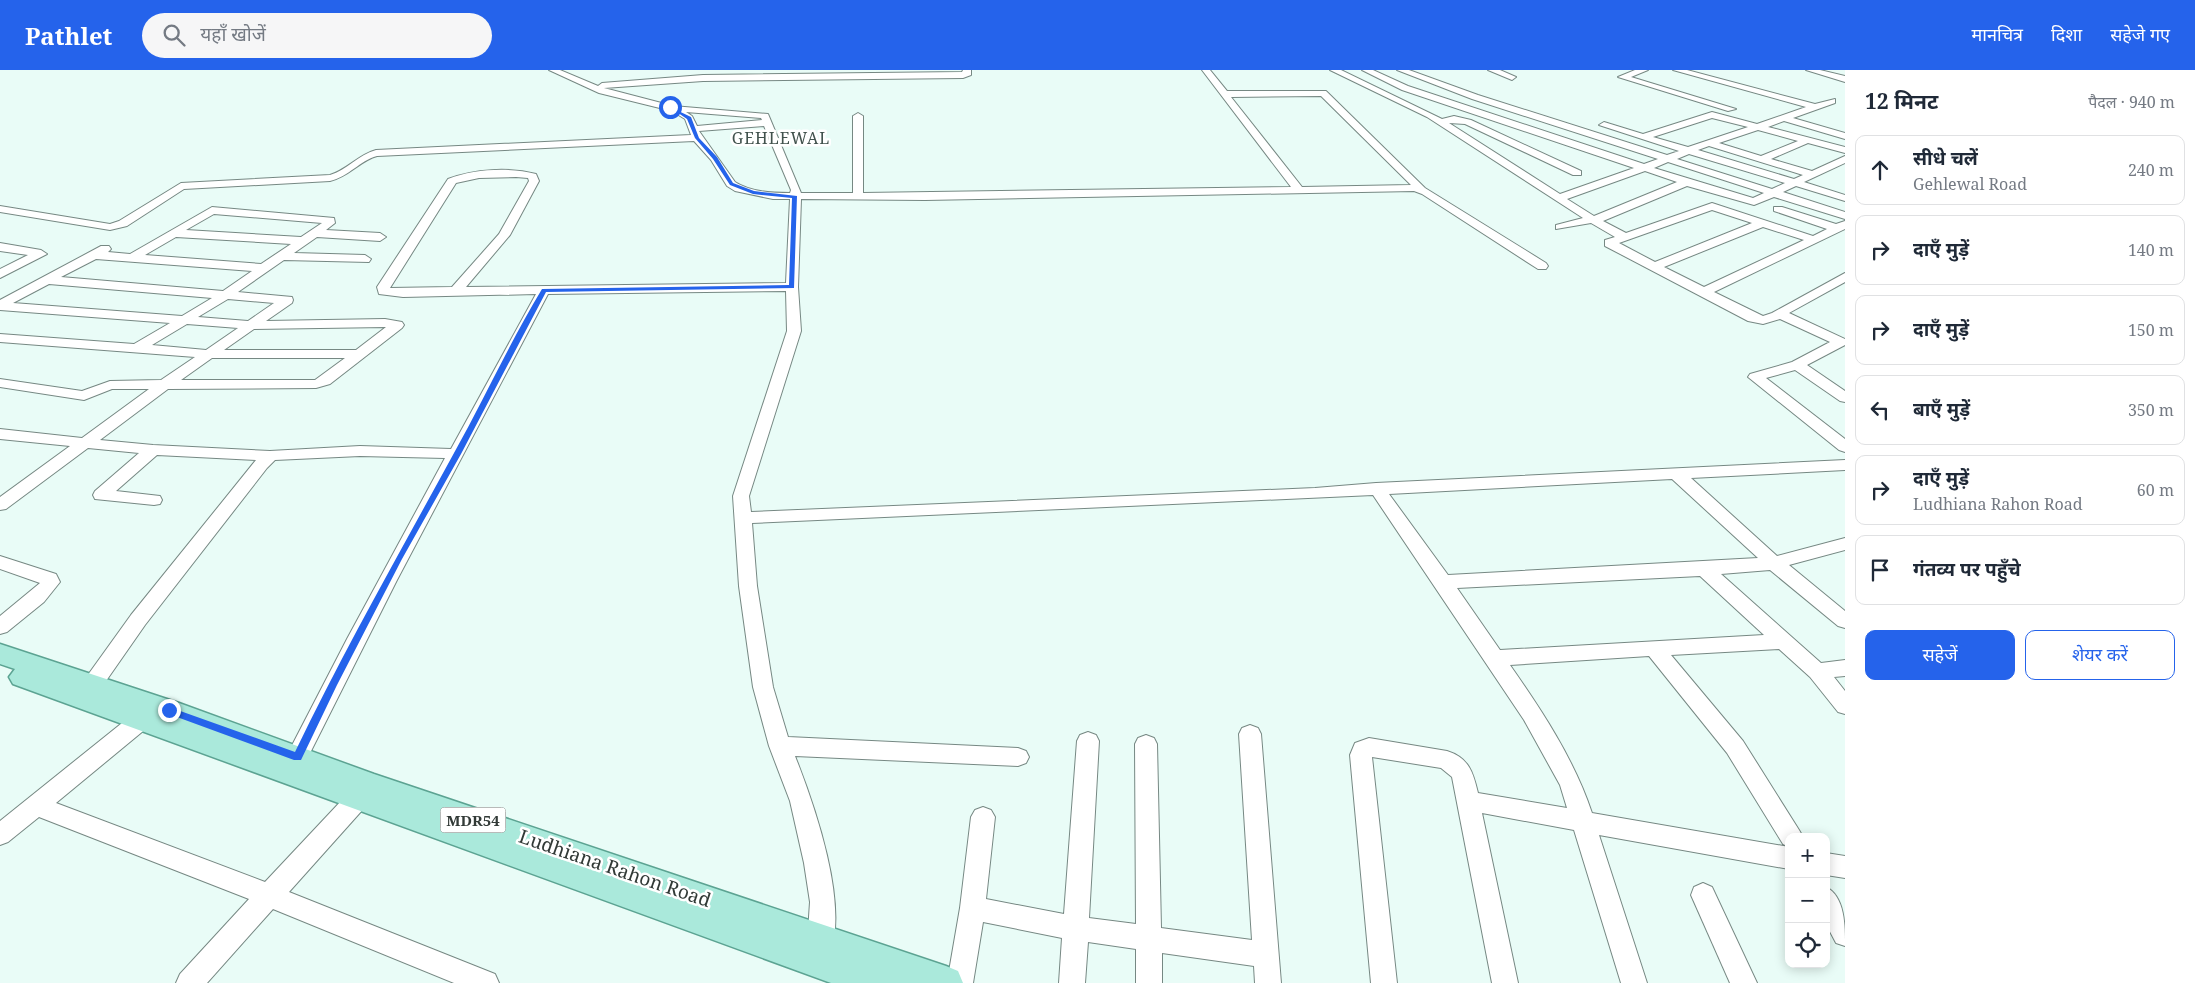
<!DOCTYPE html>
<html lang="hi">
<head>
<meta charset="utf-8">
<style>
  :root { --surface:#fff; --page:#f6f6f7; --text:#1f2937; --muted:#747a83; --line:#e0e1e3; --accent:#2563eb }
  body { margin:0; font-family:"Noto Serif","Noto Sans Devanagari",serif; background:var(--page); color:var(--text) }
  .controls { position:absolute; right:15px; bottom:15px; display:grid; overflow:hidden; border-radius:10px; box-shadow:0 2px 12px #0003 }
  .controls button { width:45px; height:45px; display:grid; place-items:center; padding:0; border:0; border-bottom:1px solid var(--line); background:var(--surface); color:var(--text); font:25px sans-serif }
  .stop { position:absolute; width:15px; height:15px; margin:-11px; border:4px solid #2563eb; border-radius:50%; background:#fff }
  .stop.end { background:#2563eb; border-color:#fff; box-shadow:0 1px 5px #0008 }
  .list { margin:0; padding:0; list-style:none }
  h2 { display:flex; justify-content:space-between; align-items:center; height:65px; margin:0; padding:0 20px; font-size:21px }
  h2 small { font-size:16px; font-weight:400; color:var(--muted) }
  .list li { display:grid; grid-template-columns:32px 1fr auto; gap:15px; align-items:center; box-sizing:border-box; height:70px; margin:0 10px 10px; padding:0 10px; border:1px solid var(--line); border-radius:10px }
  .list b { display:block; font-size:19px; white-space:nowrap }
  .list p { margin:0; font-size:16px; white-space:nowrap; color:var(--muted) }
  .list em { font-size:16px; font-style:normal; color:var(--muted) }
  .actions { display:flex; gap:10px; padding:15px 20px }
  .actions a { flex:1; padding:11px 0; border:1px solid var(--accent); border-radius:10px; text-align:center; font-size:18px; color:var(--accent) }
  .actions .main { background:var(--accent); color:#fff }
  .icon { flex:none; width:28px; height:28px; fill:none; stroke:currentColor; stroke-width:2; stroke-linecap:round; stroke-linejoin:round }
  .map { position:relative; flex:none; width:1845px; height:913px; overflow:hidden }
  header { display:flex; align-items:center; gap:30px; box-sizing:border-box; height:70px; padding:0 25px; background:var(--accent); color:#fff }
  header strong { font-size:24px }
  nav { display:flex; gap:28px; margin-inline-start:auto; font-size:18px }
  .search { width:350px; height:45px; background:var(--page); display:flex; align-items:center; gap:12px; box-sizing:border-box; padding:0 18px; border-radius:28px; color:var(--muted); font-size:19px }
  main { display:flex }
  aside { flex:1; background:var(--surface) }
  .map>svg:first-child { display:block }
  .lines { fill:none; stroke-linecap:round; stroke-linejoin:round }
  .minor-casing { stroke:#768883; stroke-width:2 }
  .major-casing { stroke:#5ca392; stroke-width:3 }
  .minor { fill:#fff; fill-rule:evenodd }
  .major { fill:#aae9db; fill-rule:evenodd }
  .route { fill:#2563eb }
  .labels { text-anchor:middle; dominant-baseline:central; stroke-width:5; stroke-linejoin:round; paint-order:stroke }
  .shield { fill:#fff; stroke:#707573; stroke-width:1 }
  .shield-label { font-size:15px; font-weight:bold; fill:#323a37 }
  .far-quarter-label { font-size:16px; letter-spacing:1px; fill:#41524d; stroke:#fff }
  .near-street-label { font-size:19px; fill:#323a37; stroke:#fff }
</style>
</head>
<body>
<header>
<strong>Pathlet</strong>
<div class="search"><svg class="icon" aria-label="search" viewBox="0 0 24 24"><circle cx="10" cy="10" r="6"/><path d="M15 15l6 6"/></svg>यहाँ खोजें</div>
<nav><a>मानचित्र</a><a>दिशा</a><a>सहेजे गए</a></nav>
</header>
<main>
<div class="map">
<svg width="1845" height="913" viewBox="0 0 1845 913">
  <rect width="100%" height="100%" fill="#e9fcf7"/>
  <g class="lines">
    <g class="minor-casing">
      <g id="minor">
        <path d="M549,0H560L598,16L602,13L703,5L962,2L963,0H971V5L963,8L703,11L604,18L673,36L768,44L801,123H853V46L858,43L863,46V123L1291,117L1202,0H1210L1227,21H1326L1425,118L1546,193L1548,196L1546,199H1538L1422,124L1414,121L925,130L801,129L798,217L801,261L749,426L751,442L1315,418L1376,413L1845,390V400L1691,408L1777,486L1845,468V480L1789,495L1845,541V558L1838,556L1770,500L1721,504L1821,593L1845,590V606L1834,607L1845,621V644L1838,642L1810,607L1779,579L1671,585L1743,671L1799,760L1803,767H1789V777L1783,774L1727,683L1649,586L1510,595C1542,641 1574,689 1592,743L1789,777V799L1599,765L1647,913H1621L1574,760L1482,743L1518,913H1492L1452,707L1441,698L1372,687L1397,913H1371L1350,685L1355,673L1369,668L1447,681C1469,688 1473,702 1478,723L1567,738L1560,715L1524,650L1373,425L752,453L757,516L773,617L788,667L1018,678L1026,681L1029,687L1026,693L1018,696L795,686C814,734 850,836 829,886L820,890L811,886L807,877L810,832L804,793L790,731L769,676L753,617L739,516L733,426L787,261L786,221L548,224L397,510L305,693L297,696L289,693L286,687L347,569L445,388L360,386L275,390L267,398L145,555L99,621L92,623L85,621L82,615L85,609L131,545L256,390L157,385L116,421L160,426L162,430L160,434L154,435L95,429L93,425L95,421L139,383L88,378L6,439L0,440V427L70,376L0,369V359L82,368L149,319H112L84,330L0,317V309L82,321L110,311L161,310L195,287L0,272V264L134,274L170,253L0,240V230L101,176H109L111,179L108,182L130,184L212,137L334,148L335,153L326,160L380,163L386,167L380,171L317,167L294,183L365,185L371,189L369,192L284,190L238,222L292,227L293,230L292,233L266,251L385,249L402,252L404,255L402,258L330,314L316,318L168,319L100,370L153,375L270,381L360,376L451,379L536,224L403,227L379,224L377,217L448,109C474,99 509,97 536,104L539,111L510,165L466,217L786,213L790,129H773L735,121L727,116L711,90L694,71L377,86C359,91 350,106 330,111L184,119L127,156L110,160L0,142V136L110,154L119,151L181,113L330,105C347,100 358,85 376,80L691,65L685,49L672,41L599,23ZM1321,26L1411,115L1302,117L1231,27ZM686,42L761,48L762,50L697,56L692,46ZM764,56L791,120L790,123C772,123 751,122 735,112L699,61ZM516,107L528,108L529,111L499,164L452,217L390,218L456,113L479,108ZM214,144L322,153L301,167L186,160ZM176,167L291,174L261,194L145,185ZM96,189L252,201L223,221L61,207ZM49,214L212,228L182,246L13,233ZM228,229L274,233L248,251L198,247ZM187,254L238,258L206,280L152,275ZM386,257L356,280H224L254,259ZM212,288H345L315,310H181ZM1672,409L1758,488L1448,505L1389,424ZM1700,506L1764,565L1500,580L1457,518Z"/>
        <path d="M1330,0H1341L1442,49L1454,46L1471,50L1581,101V105H1573L1465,54L1449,53L1560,124L1634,98L1402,20L1362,0H1373L1408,16L1644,94L1658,89L1472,29L1397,0H1409L1478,25L1667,85L1679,81L1599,55L1604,52L1643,64L1712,42L1757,54L1806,37L1673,0H1687L1815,34L1835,29V33L1793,48L1845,63V69L1784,51L1768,57L1845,77V83L1808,73L1771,89L1812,101L1845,86V93L1804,112L1845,125V131L1796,116L1783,122L1845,142V149L1774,127L1754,135L1687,116L1603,151L1626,163L1712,133L1813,166L1827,159L1774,141V137H1782L1836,154L1845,151V159L1714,222L1763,246L1772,243L1845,203V212L1789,243L1845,269V275L1807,295L1845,321V332L1840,331L1795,300L1766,308L1845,369V382L1839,380L1748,307L1750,304L1792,292L1830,272L1780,249L1763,254L1748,251L1605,176V170L1615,167L1591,153L1556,159V155L1583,148L1427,47ZM1712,48L1748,57L1688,77L1653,67ZM1758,60L1798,71L1761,86L1719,73ZM1709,76L1803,105L1794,109L1698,80ZM1689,84L1785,113L1772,119L1677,89ZM1668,92L1764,123L1753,128L1654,98ZM1645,101L1677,112L1594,146L1567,129ZM1712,140L1752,153L1655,192L1619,173ZM1763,157L1804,170L1704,217L1664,197Z"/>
        <path d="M1488,0H1500L1516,7L1512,10Z"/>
        <path d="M1635,0H1648L1631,7L1736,39L1728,41L1618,7Z"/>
        <path d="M1806,0H1820L1845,6V12Z"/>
        <path d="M0,173L41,180L47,184L0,208V199L28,185L0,181Z"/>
        <path d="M0,486L56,504L60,512L44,532L7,562L0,564V546L40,513L0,499Z"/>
        <path d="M140,642L148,645L151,651L148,657L56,733L265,812L358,713L366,710L374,713L377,720L374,727L289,822L495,904L499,913H454L273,839L207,913H176L180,904L249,829L39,747L8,772L0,775V751L132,645Z"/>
        <path d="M1250,655L1258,658L1261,664L1281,913H1255L1254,896L1162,883V913H1136V879L1088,872L1085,913H1059L1062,868L983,852L973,913H947L960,838L971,747L975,740L983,737L991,740L995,747L986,829L1064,844L1077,671L1080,665L1088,662L1096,665L1099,671L1089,848L1136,854L1135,674L1138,668L1146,665L1154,668L1157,674L1161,858L1252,870L1239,664L1242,658Z"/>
        <path d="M1826,783L1845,786V808L1826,805Z"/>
        <path d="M1703,813L1712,817L1757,913H1730L1691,825L1694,817Z"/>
        <path d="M1826,817C1845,827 1845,855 1845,876L1836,873L1826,854Z"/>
      </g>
    </g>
    <g class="major-casing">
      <path id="major" d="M0,574L179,633L374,704L946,896L958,901L963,913H831L13,614L9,607L15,599L0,594Z"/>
    </g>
    <use href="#minor" class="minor"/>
    <use href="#major" class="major"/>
  </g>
  <path class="route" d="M668,36L691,47L699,68L717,87L733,113L754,121L797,126L794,218L546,222L461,384L402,489L337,615L301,690H294L166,643V638L169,637L295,682C344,580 400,482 454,383C484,329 510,272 542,219L789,215L792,128L753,124L730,115L713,89L695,68L687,49Z"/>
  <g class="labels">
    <rect class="shield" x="440.5" y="737.5" width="65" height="25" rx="4"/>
    <g class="shield-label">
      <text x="473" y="750">MDR54</text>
    </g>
    <g class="far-quarter-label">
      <text x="781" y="68">GEHLEWAL</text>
    </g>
    <g class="near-street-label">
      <text transform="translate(615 798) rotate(19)">Ludhiana Rahon Road</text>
    </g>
  </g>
</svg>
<div class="controls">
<button>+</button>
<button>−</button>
<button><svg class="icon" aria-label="locate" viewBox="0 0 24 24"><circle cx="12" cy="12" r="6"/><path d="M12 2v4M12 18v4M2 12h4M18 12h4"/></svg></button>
</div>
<div class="stop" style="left:670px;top:37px"></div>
<div class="stop end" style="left:169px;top:640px"></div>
</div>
<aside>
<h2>12 मिनट<small>पैदल · 940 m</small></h2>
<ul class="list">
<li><svg class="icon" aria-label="ahead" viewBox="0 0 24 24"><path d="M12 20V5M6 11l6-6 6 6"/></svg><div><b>सीधे चलें</b><p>Gehlewal Road</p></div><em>240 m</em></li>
<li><svg class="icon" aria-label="right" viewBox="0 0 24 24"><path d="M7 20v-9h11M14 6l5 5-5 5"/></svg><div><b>दाएँ मुड़ें</b></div><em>140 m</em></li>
<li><svg class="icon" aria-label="right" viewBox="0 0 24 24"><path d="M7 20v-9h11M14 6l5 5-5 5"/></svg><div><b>दाएँ मुड़ें</b></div><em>150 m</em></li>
<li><svg class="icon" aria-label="left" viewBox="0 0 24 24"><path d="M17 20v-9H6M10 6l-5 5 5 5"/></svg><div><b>बाएँ मुड़ें</b></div><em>350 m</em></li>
<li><svg class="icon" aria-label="right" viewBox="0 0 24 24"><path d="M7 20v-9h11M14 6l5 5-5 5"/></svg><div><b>दाएँ मुड़ें</b><p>Ludhiana Rahon Road</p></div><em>60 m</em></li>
<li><svg class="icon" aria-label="arrive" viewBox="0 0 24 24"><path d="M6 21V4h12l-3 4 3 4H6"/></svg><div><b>गंतव्य पर पहुँचे</b></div></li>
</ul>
<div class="actions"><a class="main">सहेजें</a><a>शेयर करें</a></div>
</aside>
</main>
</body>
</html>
